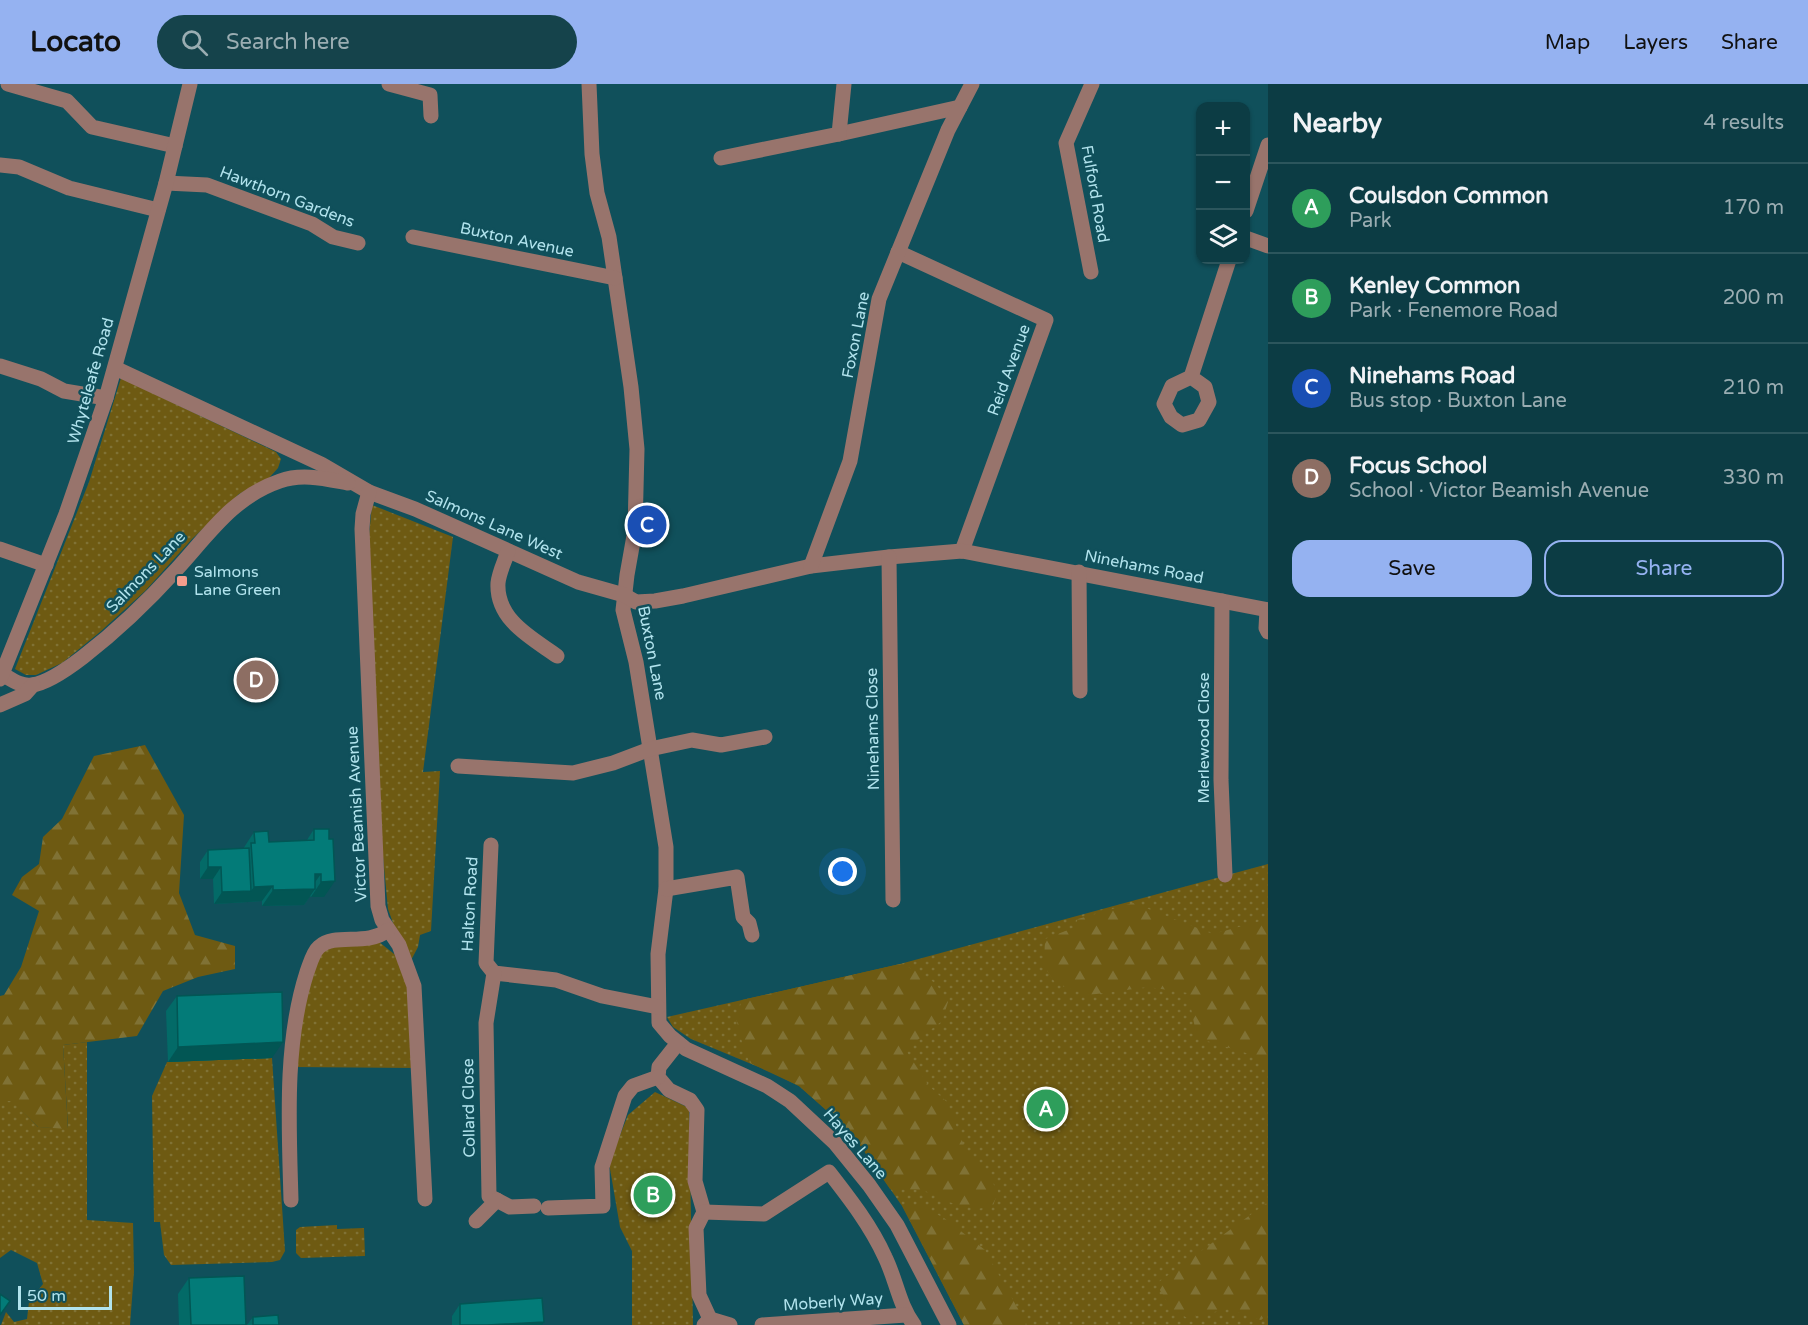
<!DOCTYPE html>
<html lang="en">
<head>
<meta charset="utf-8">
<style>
  :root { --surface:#0c3c44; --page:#15434b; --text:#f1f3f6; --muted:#9aadb2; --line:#2c565d; --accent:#95b2f1 }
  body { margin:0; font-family:"Varela Round",sans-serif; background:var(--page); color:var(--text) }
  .controls { position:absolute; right:18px; top:18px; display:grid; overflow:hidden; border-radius:12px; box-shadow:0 2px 4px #0004 }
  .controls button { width:54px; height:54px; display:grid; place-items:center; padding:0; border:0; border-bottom:2px solid var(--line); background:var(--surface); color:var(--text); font:30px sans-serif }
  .scale { position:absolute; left:18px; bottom:15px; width:94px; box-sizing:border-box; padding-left:6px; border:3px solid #b1e3ed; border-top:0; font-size:16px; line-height:21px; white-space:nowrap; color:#b1e3ed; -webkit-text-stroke:4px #10505b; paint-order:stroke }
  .you { position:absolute; left:843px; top:788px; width:21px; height:21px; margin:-15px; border:4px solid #fff; border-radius:50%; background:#1a73e8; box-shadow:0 0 0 9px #1a73e833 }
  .badge { display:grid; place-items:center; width:39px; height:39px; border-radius:50%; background:var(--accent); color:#fff; font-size:20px; font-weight:700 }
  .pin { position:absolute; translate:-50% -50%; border:3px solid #fff; box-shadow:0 2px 6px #0006 }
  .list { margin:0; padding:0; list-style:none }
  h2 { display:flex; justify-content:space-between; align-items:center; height:78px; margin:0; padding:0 24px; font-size:26px }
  h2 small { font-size:20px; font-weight:400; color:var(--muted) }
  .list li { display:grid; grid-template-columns:39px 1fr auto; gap:18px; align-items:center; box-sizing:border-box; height:90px; padding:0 24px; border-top:2px solid var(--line) }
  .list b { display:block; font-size:22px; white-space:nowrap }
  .list p { margin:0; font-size:20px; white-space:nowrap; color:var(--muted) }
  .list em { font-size:20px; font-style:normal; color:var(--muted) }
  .actions { display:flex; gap:12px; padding:18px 24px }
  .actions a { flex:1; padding:14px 0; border:2px solid var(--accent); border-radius:18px; text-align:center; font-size:21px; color:var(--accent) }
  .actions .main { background:var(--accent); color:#111 }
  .icon { flex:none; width:33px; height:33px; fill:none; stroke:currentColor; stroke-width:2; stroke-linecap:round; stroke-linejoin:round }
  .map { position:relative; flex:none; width:1268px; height:1241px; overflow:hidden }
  header { display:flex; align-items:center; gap:36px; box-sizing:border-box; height:84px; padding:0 30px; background:var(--accent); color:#111 }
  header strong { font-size:28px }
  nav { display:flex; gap:33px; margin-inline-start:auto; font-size:21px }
  .search { width:420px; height:54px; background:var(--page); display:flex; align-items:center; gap:15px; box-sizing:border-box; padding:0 21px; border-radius:33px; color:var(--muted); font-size:22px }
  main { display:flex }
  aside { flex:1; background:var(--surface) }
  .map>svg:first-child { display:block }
  .grass { fill:url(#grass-dots) }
  .forest { fill:url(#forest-firs) }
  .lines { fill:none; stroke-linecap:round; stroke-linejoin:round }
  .minor { stroke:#98746c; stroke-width:15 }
  .wall { fill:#036a67 }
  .shaded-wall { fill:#025654 }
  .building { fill:#037b78; stroke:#025654; stroke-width:1.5 }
  .poi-dot { fill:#f49d8c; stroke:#10505b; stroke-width:2 }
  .labels { text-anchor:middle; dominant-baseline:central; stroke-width:5; stroke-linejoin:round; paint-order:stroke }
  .street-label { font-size:16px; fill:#b1e3ed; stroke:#10505b }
  .poi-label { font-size:16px; fill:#b1e3ed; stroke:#10505b; text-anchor:start }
</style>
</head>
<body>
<header>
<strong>Locato</strong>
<div class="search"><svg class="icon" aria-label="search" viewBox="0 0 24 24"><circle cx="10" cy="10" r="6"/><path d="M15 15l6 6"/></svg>Search here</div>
<nav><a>Map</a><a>Layers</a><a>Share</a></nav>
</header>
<main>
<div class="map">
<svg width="1268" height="1241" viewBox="0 0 1268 1241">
  <defs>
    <pattern id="grass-dots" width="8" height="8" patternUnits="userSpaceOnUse" patternTransform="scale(1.5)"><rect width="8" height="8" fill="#6e5a12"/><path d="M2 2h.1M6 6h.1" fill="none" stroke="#807235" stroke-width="1.8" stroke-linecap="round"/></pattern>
    <pattern id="forest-firs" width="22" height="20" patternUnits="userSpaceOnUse" patternTransform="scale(1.5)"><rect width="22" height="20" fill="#6e5a12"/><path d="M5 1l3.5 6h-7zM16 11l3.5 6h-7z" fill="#807235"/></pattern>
  </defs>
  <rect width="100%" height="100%" fill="#10505b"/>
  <g class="grass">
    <path d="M121,294L276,368L281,375L278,384L269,394L239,410L192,455L145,507L100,548L62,579L36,591H26L15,585L89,398Z"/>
    <path d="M372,421L453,453L423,688L440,687L431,847L420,851L418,863L408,882L418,984L292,983L317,863L374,854L408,881L388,825L382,762L369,452Z"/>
    <path d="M1268,780V1241H964L902,1122L851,1048L799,1002L773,989L691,955L673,943L667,933L900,880Z"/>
    <path d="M87,958V1136L133,1139L134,1188L130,1241H1L6,1228L14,1238L27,1235L29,1218L43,1200L37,1179L11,1166L0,1174V1017L12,1016L38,1043L68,1044L63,961Z"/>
    <path d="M272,974L285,1167L280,1176L272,1178L171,1181L164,1171L160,1138H154L152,1012L167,978Z"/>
    <path d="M655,1008L689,1024L693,1241H632V1167L620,1143L609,1079L628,1031Z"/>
    <path d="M337,1141V1145L364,1144L365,1172L301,1174L296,1169V1146L300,1143Z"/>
  </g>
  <g class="forest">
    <path d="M145,661L184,731L179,809L195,851L235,862V885L198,893L163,907L137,952L63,961L68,1045L38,1043L12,1017H0V912L4,911L21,883L39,827L12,811L22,793L39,780L43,753L62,735L94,672Z"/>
    <path d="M1133,819L1213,850L1268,835V986L1259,973L1197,954L1188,909L1148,903L1089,911L1056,900L1044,882L1045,855L1073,844L1078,835Z"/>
    <path d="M900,880C923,889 936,895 948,918L942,937L915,958L907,968L929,1002L947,1018L968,1072L987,1090L998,1107L993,1122L977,1125L948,1118L923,1106L890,1105L851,1048L799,1002L750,979L744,966L736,934L742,916Z"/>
    <path d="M1268,1118V1230L1261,1236L1228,1225L1187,1234L1171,1224L1156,1200Z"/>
    <path d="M920,1121L944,1134L985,1166L1027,1241H964L902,1121Z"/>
  </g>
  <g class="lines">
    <g class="minor">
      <path d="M8,0L67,17L92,43L175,62"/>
      <path d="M389,0L430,11L431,32"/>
      <path d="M589,0L592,70L597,109L609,153L631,303L637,365L635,446L627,491L623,526L636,578L666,763V805L658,870L659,939L670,952L686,965L767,1002L790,1017L835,1059L869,1101L897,1141L949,1241"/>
      <path d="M839,50L960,23"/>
      <path d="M721,74L839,50L844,0"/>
      <path d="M0,81L19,83L69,104L158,126"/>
      <path d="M166,99L207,101L312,140L333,153L358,159"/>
      <path d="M1246,127L1268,61"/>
      <path d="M413,153L615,194"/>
      <path d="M1246,154L1268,162"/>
      <path d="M898,168L1046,236L962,467"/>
      <path d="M1091,188L1066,59L1092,0"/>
      <path d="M0,282L41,295L64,307L106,314"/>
      <path d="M115,284L321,380L369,408L415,425L578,498L624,511L636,518L655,517L683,512L811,482L889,473L962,467L1268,526"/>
      <path d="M1191,293L1205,303L1209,318L1199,336L1182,341L1171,333L1164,320L1172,302L1191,293L1229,176"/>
      <path d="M369,408L363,430L362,445L378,822L382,836L399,861L414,902L425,1115"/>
      <path d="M0,465L46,481"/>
      <path d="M508,467C505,477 499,488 498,499C496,536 532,554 557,572"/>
      <path d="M889,473L893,816"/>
      <path d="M811,482L850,377L879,215L948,46L972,0"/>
      <path d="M1079,488L1080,607"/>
      <path d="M1222,517L1221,696L1225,791"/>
      <path d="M1267,526L1266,544L1268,548"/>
      <path d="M2,590C11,595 21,603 32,601C48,599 70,583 83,573C118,546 148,517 177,485C209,450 233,413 280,397C302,389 326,395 348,399"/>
      <path d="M0,595L66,430L106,314L166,99L190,0"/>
      <path d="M0,621L25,610L33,601"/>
      <path d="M458,682L573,689L613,679L650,665L692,656L721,661L765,653"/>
      <path d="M491,761L486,879L494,889L556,896L602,912L658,923"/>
      <path d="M666,805L737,793L743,833L749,839L752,851"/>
      <path d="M494,889L486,939L489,1112L510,1123L534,1122"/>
      <path d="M678,959L659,983L658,993L669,1006L690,1016L697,1026L695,1097L704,1128L696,1144L699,1211L710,1235L704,1241"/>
      <path d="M291,1116C289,1042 284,959 307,888C310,880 313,868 319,863C336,848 366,863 388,846"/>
      <path d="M548,1124L603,1122L602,1083L625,1012L633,1002L658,993"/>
      <path d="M704,1128L764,1130L829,1088C850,1115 871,1142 885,1173C896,1195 899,1221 914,1241"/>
      <path d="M476,1137L497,1116"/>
      <path d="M710,1235L730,1241"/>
      <path d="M762,1241L906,1231"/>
    </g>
  </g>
  <g class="wall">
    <path d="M314,745L324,813H311L310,812L304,821L262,822V817L214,820L213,795H200V778L208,766L243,765L254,748L269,758L307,756Z"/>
    <path d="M177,912L272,974L168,978L166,927Z"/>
    <path d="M189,1194L246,1241H179L178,1210Z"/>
    <path d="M460,1220L542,1241H452V1232Z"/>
    <path d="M253,1233L279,1241H247Z"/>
  </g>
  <g class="shaded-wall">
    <path d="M208,783H221L213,795H200Z"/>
    <path d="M315,790H321L310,805H315L304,821L262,822L273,806Z"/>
    <path d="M335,797L324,813H311L321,798Z"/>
    <path d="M273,802L262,817L214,820L222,808L251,807L254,803Z"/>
    <path d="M283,958L272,974L168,978L178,963Z"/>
    <path d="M544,1238L542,1241H487Z"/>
  </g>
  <g class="building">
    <path d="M314,745H329V755H333L335,797L321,798V790H315V805L273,806V802L254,803L251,759H255L254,748L268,747L269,758L314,756Z"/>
    <path d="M249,764L251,807L222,808L221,783H208V766Z"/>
    <path d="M282,908L283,958L178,963L177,912Z"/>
    <path d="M244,1192L246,1241H191L189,1194Z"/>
    <path d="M0,1210L10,1217L0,1231Z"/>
    <path d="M542,1214L544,1238L487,1241H460V1220Z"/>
    <path d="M278,1231L279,1241H253V1233Z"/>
  </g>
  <rect class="poi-dot" x="176" y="491" width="12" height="12" rx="3"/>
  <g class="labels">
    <g class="street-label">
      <text transform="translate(1095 110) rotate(80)">Fulford Road</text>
      <text transform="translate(287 113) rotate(21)">Hawthorn Gardens</text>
      <text transform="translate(517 156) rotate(12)">Buxton Avenue</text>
      <text transform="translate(856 251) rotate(-79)">Foxon Lane</text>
      <text transform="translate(1009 286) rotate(-70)">Reid Avenue</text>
      <text transform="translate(91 297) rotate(-74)">Whyteleafe Road</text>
      <text transform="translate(494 441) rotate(24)">Salmons Lane West</text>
      <text transform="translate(1144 483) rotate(11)">Ninehams Road</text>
      <text transform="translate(146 488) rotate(-46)">Salmons Lane</text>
      <text transform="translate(652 569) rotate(79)">Buxton Lane</text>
      <text transform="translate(873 645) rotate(-91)">Ninehams Close</text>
      <text transform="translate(1204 654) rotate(-90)">Merlewood Close</text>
      <text transform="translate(357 730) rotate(-93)">Victor Beamish Avenue</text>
      <text transform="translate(470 820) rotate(-87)">Halton Road</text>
      <text transform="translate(469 1024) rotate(-91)">Collard Close</text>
      <text transform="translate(855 1060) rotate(49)">Hayes Lane</text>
      <text transform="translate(833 1218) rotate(-4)">Moberly Way</text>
    </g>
    <g class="poi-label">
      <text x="194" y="488">Salmons<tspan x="194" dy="18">Lane Green</tspan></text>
    </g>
  </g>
</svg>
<div class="controls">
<button>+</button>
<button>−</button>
<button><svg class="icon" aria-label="layers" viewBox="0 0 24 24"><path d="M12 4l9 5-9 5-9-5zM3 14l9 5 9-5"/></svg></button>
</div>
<div class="scale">50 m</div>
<div class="you"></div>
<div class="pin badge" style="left:1046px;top:1025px;background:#2e9e5b">A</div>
<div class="pin badge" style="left:653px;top:1111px;background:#2e9e5b">B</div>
<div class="pin badge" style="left:647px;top:441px;background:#1a4fb4">C</div>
<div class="pin badge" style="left:256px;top:596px;background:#8d6e63">D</div>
</div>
<aside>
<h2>Nearby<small>4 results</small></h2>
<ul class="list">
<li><span class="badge" style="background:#2e9e5b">A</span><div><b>Coulsdon Common</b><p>Park</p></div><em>170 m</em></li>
<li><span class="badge" style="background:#2e9e5b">B</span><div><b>Kenley Common</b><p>Park · Fenemore Road</p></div><em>200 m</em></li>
<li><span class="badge" style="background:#1a4fb4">C</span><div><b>Ninehams Road</b><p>Bus stop · Buxton Lane</p></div><em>210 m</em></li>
<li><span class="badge" style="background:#8d6e63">D</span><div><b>Focus School</b><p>School · Victor Beamish Avenue</p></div><em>330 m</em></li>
</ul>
<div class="actions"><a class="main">Save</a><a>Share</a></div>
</aside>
</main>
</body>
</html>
